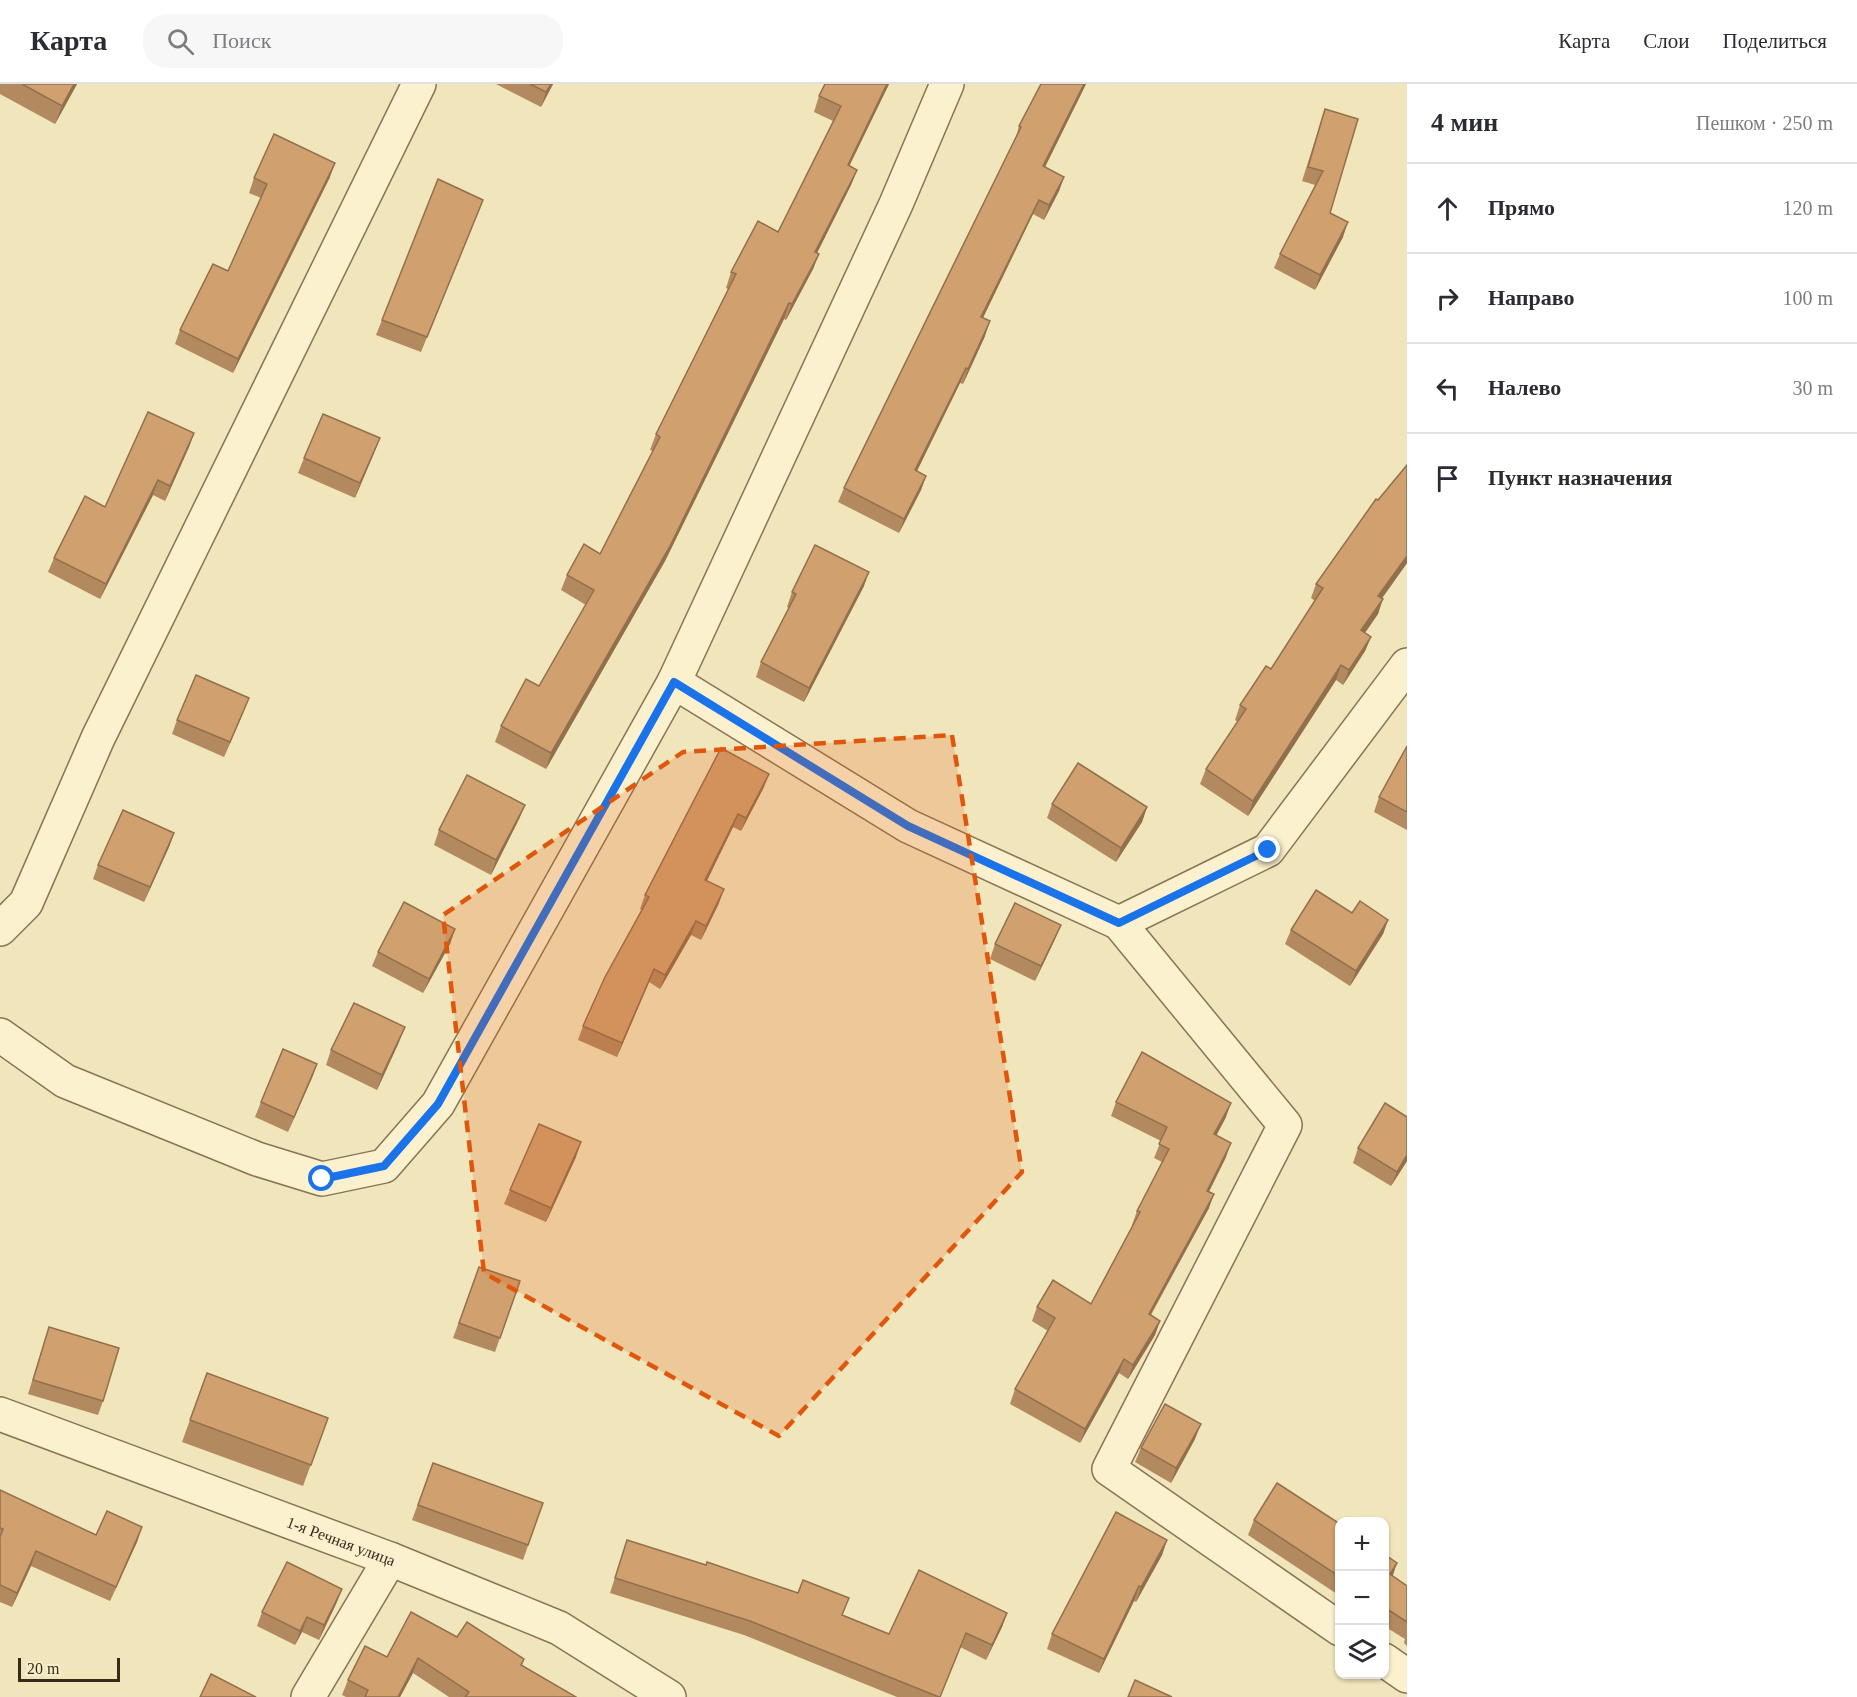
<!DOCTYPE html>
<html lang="ru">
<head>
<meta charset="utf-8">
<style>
  :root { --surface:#fff; --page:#f7f7f7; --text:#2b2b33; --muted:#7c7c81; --line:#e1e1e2 }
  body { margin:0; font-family:Georgia,serif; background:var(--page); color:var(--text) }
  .controls { position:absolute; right:18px; bottom:18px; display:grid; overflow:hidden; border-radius:12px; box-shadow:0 2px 4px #0004 }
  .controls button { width:54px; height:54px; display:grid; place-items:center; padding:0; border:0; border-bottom:2px solid var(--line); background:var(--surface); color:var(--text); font:30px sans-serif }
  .scale { position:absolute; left:18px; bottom:15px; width:102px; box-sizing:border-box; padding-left:6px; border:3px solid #362a1a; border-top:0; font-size:16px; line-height:21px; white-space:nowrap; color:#362a1a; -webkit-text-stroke:4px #f7eecb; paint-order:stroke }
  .stop { position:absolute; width:18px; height:18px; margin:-14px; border:4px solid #1a73e8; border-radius:50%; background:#fff }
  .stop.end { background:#1a73e8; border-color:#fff; box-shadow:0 2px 6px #0008 }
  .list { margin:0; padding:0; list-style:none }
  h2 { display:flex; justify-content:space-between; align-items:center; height:78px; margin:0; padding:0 24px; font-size:26px }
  h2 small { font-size:20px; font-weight:400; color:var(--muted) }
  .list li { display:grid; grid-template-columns:39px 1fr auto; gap:18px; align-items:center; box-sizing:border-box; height:90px; padding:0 24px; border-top:2px solid var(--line) }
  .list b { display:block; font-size:22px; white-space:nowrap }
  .list em { font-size:20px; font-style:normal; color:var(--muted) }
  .icon { flex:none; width:33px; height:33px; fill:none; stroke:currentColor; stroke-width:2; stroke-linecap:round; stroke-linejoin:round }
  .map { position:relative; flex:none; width:1407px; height:1613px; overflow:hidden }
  header { display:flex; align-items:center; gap:36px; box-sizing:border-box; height:84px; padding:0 30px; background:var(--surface); border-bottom:2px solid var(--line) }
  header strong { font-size:28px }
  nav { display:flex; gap:33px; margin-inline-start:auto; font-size:21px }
  .search { width:420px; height:54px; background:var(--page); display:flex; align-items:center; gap:15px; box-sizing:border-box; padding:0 21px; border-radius:24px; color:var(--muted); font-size:22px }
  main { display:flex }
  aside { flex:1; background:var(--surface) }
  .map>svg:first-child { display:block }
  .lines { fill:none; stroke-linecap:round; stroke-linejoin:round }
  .minor-casing { stroke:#887454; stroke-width:36 }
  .minor { stroke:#fbf1ce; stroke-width:33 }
  .wall { fill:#b38a5f }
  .shaded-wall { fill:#92704d }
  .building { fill:#d0a06e; stroke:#92704d; stroke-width:1.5 }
  .route { stroke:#1a73e8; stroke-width:8 }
  .marked { fill:#df570d; fill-opacity:0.2; stroke:#df570d; stroke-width:4.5; stroke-dasharray:12 8; stroke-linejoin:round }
  .labels { text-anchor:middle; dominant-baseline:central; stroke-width:5; stroke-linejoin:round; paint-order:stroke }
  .street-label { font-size:16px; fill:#362a1a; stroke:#f7eecb }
</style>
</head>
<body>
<header>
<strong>Карта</strong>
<div class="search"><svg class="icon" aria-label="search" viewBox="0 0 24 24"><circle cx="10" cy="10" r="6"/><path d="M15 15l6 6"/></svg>Поиск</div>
<nav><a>Карта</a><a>Слои</a><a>Поделиться</a></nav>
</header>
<main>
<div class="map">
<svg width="1407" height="1613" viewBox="0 0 1407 1613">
  <rect width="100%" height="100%" fill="#f0e5bb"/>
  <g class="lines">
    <g class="minor-casing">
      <g id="minor">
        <path d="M674,598L908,742L1119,839L1285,1041L1109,1385L1340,1545"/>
        <path d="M1119,839L1268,766L1407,581"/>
        <path d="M0,845L26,819L98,654L419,0"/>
        <path d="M0,951L65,997L257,1075L322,1095L384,1082L438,1020L674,598L896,120L947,0"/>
        <path id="s1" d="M0,1330L390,1475L559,1544L669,1613"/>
        <path d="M1384,1576L1407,1592"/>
        <path d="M308,1613L390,1475"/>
      </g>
    </g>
    <use href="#minor" class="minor"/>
  </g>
  <g class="wall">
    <path d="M0,0H77L55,40L0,10Z"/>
    <path d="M496,0H553L541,23Z"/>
    <path d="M889,0L849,82L857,86L851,101L817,169L819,170L813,185L786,236L784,235L665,477L546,685L495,658L501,642L539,602L586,521L561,506L567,491L600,470L653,367L650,366L656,350L728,205L726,204L731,188L778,148L833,37L814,28L819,12Z"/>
    <path d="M1041,0H1086L1045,83L1064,93L1059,107L1044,136L1033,130L983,234L985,252L963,300L960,299L917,387L926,392L921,406L899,449L838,418L844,404L1015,57L1019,42Z"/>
    <path d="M1325,25L1330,129L1343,153L1315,206L1274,184L1280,170L1315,101L1302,97Z"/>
    <path d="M330,93L233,289L175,260L180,246L228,187L261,114L249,109L254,94Z"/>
    <path d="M483,116L421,268L376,251L382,236Z"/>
    <path d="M194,349L189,363L165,417L153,411L100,515L48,488L54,474L105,423Z"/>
    <path d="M374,369L355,414L298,389L304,374Z"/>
    <path d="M1407,479L1382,514L1378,530L1365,549L1371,553L1365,567L1343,601L1336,596L1248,732L1200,700L1206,685L1238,638L1235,636L1240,621L1271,585L1315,517L1311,514L1316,500Z"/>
    <path d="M864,502L804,618L756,593L761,578L789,524L787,523L792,508Z"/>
    <path d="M243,629L224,673L172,650L177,636Z"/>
    <path d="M1407,662V746L1374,728L1379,713Z"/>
    <path d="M764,703L741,747L733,743L707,797L719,819L701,856L691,851L660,905L649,898L617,973L578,956L583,942L642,826L640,825L645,811Z"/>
    <path d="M1052,720L1147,723L1142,738L1116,778L1047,734Z"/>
    <path d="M525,721L519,735L491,791L434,761L439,746Z"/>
    <path d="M174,749L169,763L144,818L93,795L98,781Z"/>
    <path d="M1352,829L1388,836L1383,850L1350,902L1285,860L1291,846Z"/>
    <path d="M455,845L450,860L423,909L372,882L378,868Z"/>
    <path d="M1055,855L1035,897L990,875L995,860Z"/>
    <path d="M399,958L377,1006L326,981L331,966Z"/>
    <path d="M317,980L288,1048L255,1033L261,1018Z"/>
    <path d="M1116,1018L1226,1033L1216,1052L1226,1073L1209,1108V1124L1151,1231L1160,1237L1155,1251L1128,1295L1119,1289L1080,1359L1010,1320L1015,1305L1048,1247L1032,1237L1037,1223L1091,1220L1133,1142L1132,1141L1137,1127L1162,1078L1154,1074L1161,1057L1111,1032Z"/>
    <path d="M1407,1033V1077L1391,1102L1353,1079L1358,1064Z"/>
    <path d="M576,1073L546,1138L504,1120L510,1106Z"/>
    <path d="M479,1183L520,1197L495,1268L453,1254Z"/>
    <path d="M49,1243L103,1317L98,1331L28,1310Z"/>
    <path d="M207,1289L328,1334L303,1402L182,1358Z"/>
    <path d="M1195,1355L1171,1399L1135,1378L1141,1364Z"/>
    <path d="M433,1379L543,1419L523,1476L412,1436Z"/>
    <path d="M0,1406L96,1451L142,1443L137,1458L110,1517L31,1482L12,1523L0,1518Z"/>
    <path d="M1254,1436L1340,1440V1512L1248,1451Z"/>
    <path d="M627,1456L842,1531L889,1550L1007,1529L1002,1543L986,1576L960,1563L940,1613H897L744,1551L610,1509Z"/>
    <path d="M1167,1456L1162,1471L1136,1518L1134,1517L1099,1589L1047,1565L1052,1550Z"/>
    <path d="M1384,1470L1393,1492L1407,1502V1562L1404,1559L1405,1555L1384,1542Z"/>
    <path d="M342,1505L336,1520L319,1556L302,1548L295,1561L257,1542L262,1528Z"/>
    <path d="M457,1553L524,1575L522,1581L576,1613H449L413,1589L400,1613H346L342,1611L348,1596L387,1573Z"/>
  </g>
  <g class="shaded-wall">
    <path d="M74,0H77L55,40L62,22Z"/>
    <path d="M551,0H553L541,23L546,8Z"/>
    <path d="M887,0H889L842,97L848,81Z"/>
    <path d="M1084,0H1086L1038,97L1043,82Z"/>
    <path d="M335,79L330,93L233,289L238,275Z"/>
    <path d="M857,86L851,101L810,183L815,168Z"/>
    <path d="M1064,93L1059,107L1044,136L1049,121Z"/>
    <path d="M1039,116L1033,130L976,248L981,233Z"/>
    <path d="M1348,138L1343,153L1315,206L1320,191Z"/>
    <path d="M819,170L813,185L786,236L792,220Z"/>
    <path d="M789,219L784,235L665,477L546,685L551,669Z"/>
    <path d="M990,237L985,252L963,300L968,285Z"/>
    <path d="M966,284L960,299L910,401L915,386Z"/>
    <path d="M194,349L189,363L165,417L170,402Z"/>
    <path d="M380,354L374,369L355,414L360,399Z"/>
    <path d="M926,392L921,406L899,449L904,435Z"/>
    <path d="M158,396L153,411L100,515L106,500Z"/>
    <path d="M1407,472V479L1373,527L1378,512Z"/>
    <path d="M869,488L864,502L804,618L809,604Z"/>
    <path d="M1383,515L1378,530L1356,561L1361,546Z"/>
    <path d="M1371,553L1365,567L1343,601L1349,586Z"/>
    <path d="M1341,581L1336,596L1248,732L1253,717Z"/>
    <path d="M249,614L243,629L224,673L230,658Z"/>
    <path d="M769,690L764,703L741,747L746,734Z"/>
    <path d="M525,721L519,735L491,791L496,776Z"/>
    <path d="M1147,723L1142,738L1116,778L1121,764Z"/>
    <path d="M738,730L733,743L700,810L705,796Z"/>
    <path d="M174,749L169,763L144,818L150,803Z"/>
    <path d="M724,805L719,819L701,856L706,842Z"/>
    <path d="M1388,836L1383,850L1350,902L1356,887Z"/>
    <path d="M696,837L691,851L660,905L665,891Z"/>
    <path d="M1061,841L1055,855L1035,897L1041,882Z"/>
    <path d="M455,845L450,860L423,909L429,895Z"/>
    <path d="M654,885L649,898L617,973L622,959Z"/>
    <path d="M405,943L399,958L377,1006L382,991Z"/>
    <path d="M317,980L312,994L288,1048L294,1033Z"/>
    <path d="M1231,1019L1226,1033L1209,1065L1214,1050Z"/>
    <path d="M581,1058L576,1073L546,1138L551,1124Z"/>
    <path d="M1231,1059L1226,1073L1202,1121L1207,1107Z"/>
    <path d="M1407,1071V1077L1391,1102L1397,1088Z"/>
    <path d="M1214,1110L1209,1124L1143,1244L1149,1230Z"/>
    <path d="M1160,1237L1155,1251L1128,1295L1133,1281Z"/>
    <path d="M1124,1275L1119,1289L1080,1359L1085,1345Z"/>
    <path d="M1201,1340L1195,1355L1171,1399L1176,1384Z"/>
    <path d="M142,1443L137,1458L110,1517L116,1503Z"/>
    <path d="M1167,1456L1162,1471L1136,1518L1141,1503Z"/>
    <path d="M36,1467L31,1482L12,1523L17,1509Z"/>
    <path d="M1397,1479L1392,1494L1390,1490Z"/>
    <path d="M1139,1502L1134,1517L1099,1589L1104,1575Z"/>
    <path d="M342,1505L336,1520L319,1556L324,1541Z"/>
    <path d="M1007,1529L1002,1543L986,1576L992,1561Z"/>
    <path d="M307,1533L302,1548L295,1561L300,1547Z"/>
    <path d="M418,1574L413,1589L400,1613H398Z"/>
  </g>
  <g class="building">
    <path d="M22,0H74L62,22Z"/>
    <path d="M530,0H551L546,8Z"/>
    <path d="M825,0H887L848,81L857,86L815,168L819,170L792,220L789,219L670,462L551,669L501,642L526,595L539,602L594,506L567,491L584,460L600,470L660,353L656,350L736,190L731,188L758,137L778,148L841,22L819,12Z"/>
    <path d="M1041,0H1084L1043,82L1064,93L1049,121L1039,116L981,233L990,237L968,285L966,284L915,386L926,392L904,435L844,404L1021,43L1019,42Z"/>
    <path d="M1325,25L1358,35L1330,129L1348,138L1320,191L1280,170L1323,87L1308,83Z"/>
    <path d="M274,50L335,79L238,275L180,246L213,180L228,187L267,100L254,94Z"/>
    <path d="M438,95L483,116L427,253L382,236Z"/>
    <path d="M148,328L194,349L170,402L158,396L106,500L54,474L85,412L105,423Z"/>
    <path d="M323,330L380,354L360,399L304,374Z"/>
    <path d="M1407,381V472L1378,512L1383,515L1361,546L1371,553L1349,586L1341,581L1253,717L1206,685L1246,625L1240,621L1266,582L1271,585L1323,504L1316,500L1376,415L1378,416Z"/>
    <path d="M815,461L869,488L809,604L761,578L796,510L792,508Z"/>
    <path d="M196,591L249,614L230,658L177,636Z"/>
    <path d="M1407,662V728L1379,713Z"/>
    <path d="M721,664L769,690L746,734L738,730L705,796L724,805L706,842L696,837L665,891L654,885L622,959L583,942L605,893L649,813L645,811Z"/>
    <path d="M1078,679L1147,723L1121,764L1052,720Z"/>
    <path d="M467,691L525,721L496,776L439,746Z"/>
    <path d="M123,726L174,749L150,803L98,781Z"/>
    <path d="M1316,806L1352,829L1360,817L1388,836L1356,887L1291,846Z"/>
    <path d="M404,818L455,845L429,895L378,868Z"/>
    <path d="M1015,819L1061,841L1041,882L995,860Z"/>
    <path d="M354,919L405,943L382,991L331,966Z"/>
    <path d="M283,965L317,980L294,1033L261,1018Z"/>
    <path d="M1142,968L1231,1019L1214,1050L1231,1059L1207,1107L1214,1110L1149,1230L1160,1237L1133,1281L1124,1275L1085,1345L1015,1305L1055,1234L1037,1223L1053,1196L1091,1220L1140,1128L1137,1127L1169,1065L1159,1060L1167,1043L1116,1018Z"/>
    <path d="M1385,1019L1407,1033V1071L1397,1088L1358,1064Z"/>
    <path d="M539,1040L581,1058L551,1124L510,1106Z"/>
    <path d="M479,1183L520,1197L500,1254L459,1239Z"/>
    <path d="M49,1243L119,1264L103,1317L33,1296Z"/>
    <path d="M207,1289L328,1334L311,1381L190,1336Z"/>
    <path d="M1165,1320L1201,1340L1176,1384L1141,1364Z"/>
    <path d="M433,1379L543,1419L528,1461L418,1421Z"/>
    <path d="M1277,1399L1340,1440V1493L1254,1436Z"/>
    <path d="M0,1406L96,1451L107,1427L142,1443L116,1503L36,1467L17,1509L0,1501V1453L3,1445L0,1444Z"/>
    <path d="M1116,1428L1167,1456L1141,1503L1139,1502L1104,1575L1052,1550Z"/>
    <path d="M627,1456L706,1481L707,1478L798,1509L803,1496L849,1514L842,1531L889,1550L919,1486L1007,1529L992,1561L966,1549L940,1613H939L750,1537L615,1494Z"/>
    <path d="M1384,1470L1397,1479L1390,1490L1407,1502V1538L1384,1523Z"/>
    <path d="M287,1478L342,1505L324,1541L307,1533L300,1547L262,1528Z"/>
    <path d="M411,1528L457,1553L467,1538L524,1575L521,1581L576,1613H465L469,1608L418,1574L398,1613H365L368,1606L348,1596L365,1562L387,1573Z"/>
    <path d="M211,1590L256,1613H200Z"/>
    <path d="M1135,1596L1172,1613H1128Z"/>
  </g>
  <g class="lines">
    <path class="route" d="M322,1095L384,1082L438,1020L674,598L908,742L1119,839L1268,766"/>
  </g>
  <path class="marked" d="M952,651L1022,1088L779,1352L484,1189L443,831L683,668Z"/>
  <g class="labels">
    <g class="street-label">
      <text stroke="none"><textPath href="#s1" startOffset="364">1-я Речная улица</textPath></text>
    </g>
  </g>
</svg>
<div class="controls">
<button>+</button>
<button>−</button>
<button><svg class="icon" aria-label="layers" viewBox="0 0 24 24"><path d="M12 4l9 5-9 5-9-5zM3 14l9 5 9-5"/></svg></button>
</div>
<div class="scale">20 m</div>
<div class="stop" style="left:322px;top:1095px"></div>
<div class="stop end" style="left:1268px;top:766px"></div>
</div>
<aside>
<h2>4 мин<small>Пешком · 250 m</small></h2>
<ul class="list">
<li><svg class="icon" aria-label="ahead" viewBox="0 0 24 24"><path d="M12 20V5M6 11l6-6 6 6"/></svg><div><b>Прямо</b></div><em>120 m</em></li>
<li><svg class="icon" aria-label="right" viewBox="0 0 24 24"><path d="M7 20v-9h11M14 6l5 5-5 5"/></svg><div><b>Направо</b></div><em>100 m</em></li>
<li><svg class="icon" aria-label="left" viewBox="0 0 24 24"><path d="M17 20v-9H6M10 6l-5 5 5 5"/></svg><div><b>Налево</b></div><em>30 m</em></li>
<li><svg class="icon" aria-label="arrive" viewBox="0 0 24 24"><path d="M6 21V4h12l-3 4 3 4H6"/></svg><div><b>Пункт назначения</b></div></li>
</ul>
</aside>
</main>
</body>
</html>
